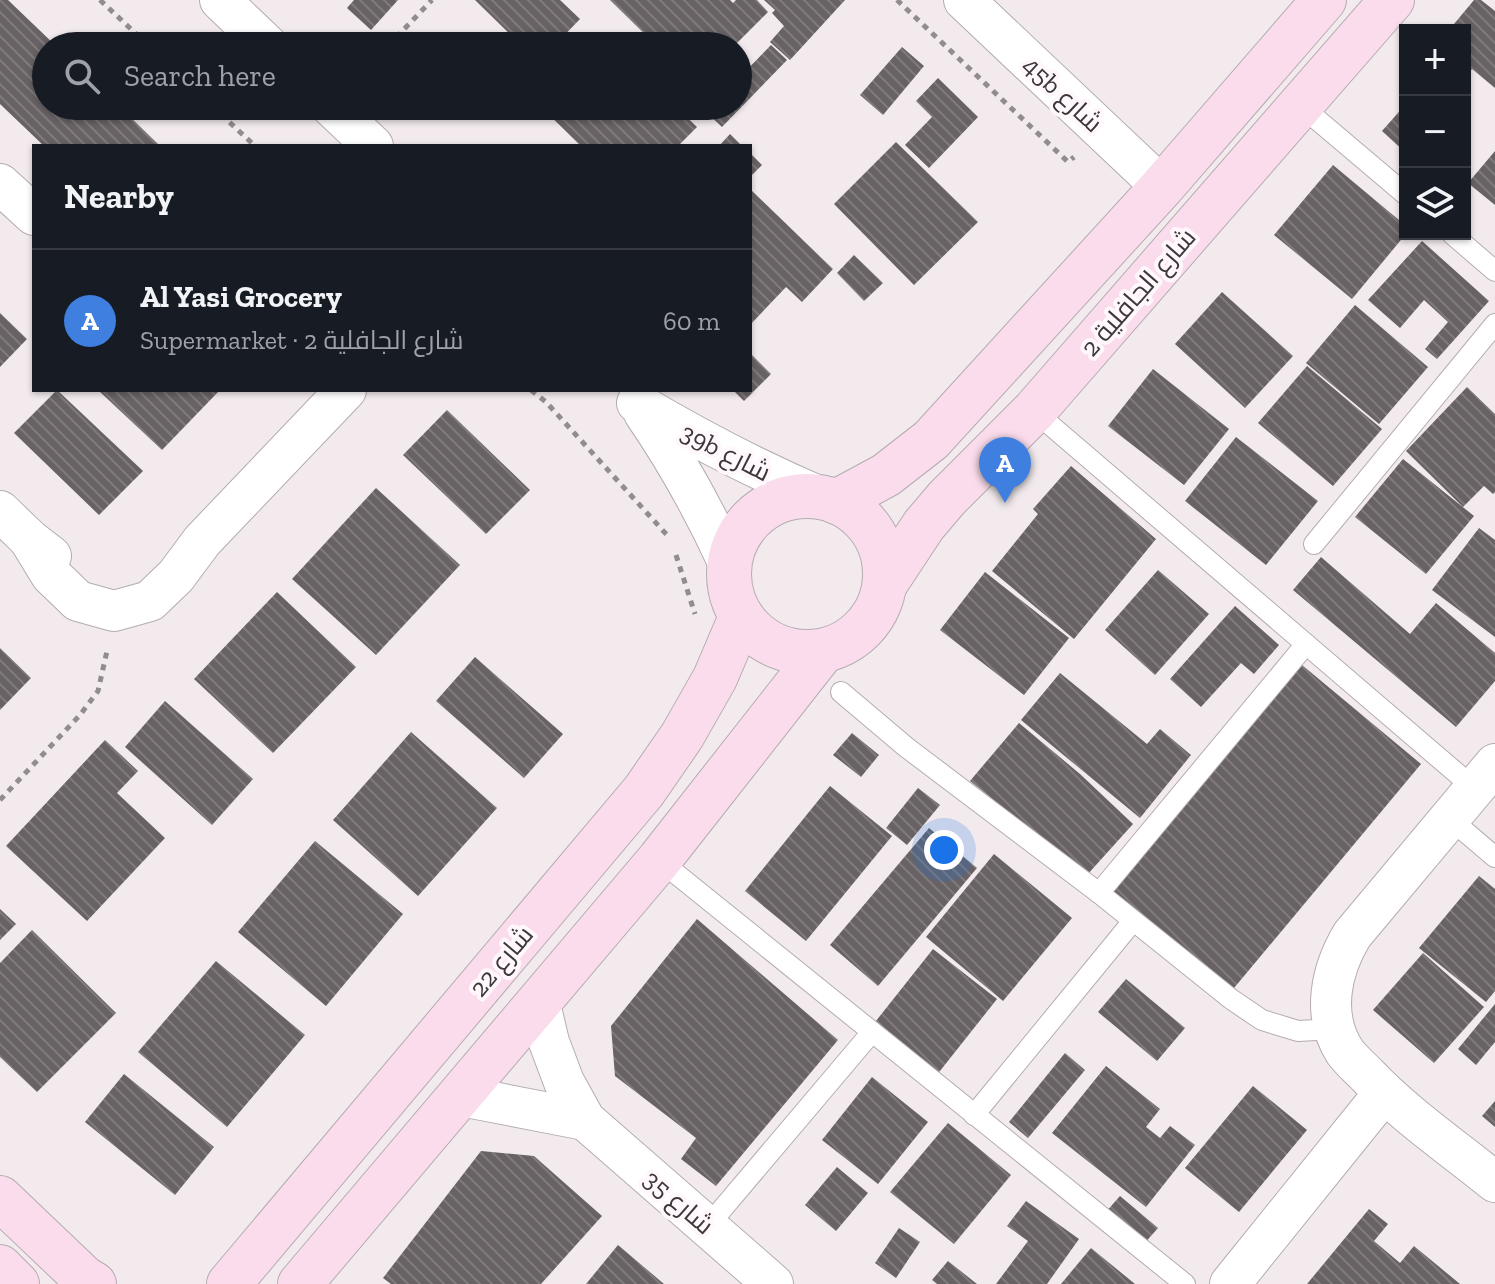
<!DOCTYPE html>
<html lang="en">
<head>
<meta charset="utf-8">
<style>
  :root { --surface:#171b24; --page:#242831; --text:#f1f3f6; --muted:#9ea1a6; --line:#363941; --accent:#3e852b }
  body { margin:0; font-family:"Zilla Slab",Cairo,serif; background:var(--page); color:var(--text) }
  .controls { position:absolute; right:24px; top:24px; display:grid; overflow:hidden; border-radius:0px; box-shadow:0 2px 6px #0004 }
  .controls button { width:72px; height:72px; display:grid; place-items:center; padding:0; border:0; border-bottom:2px solid var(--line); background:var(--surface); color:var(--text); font:40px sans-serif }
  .you { position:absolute; left:944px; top:850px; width:28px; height:28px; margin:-20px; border:6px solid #fff; border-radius:50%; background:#1a73e8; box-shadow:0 0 0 12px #1a73e833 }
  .badge { display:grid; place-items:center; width:52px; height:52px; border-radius:50%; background:var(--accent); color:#fff; font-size:26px; font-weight:700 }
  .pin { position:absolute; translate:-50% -66px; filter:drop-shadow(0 2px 4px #0008) }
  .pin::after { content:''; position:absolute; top:42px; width:28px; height:24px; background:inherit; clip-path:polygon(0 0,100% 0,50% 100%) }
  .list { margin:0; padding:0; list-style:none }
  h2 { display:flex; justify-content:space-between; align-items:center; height:104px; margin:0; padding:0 32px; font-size:34px }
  h2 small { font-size:26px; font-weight:400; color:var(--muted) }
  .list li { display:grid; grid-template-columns:52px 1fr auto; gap:24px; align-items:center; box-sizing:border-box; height:144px; padding:0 32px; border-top:2px solid var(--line) }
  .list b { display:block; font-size:30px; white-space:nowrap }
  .list p { margin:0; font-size:26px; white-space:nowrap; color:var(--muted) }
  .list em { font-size:26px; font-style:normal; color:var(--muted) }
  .icon { flex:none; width:44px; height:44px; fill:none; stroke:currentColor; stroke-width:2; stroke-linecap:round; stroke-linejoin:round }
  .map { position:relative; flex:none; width:1495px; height:1284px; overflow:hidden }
  .search { position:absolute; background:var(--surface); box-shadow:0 2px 6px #0004; left:32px; top:32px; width:720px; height:88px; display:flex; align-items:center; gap:20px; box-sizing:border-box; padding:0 28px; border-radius:44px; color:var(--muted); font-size:30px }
  .panel { position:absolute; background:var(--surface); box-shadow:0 2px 6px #0004; left:32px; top:144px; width:720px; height:248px; border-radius:0px }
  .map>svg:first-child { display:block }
  .building { fill:url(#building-back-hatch) }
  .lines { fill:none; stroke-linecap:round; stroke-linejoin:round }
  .lane-casing { stroke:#b4acb0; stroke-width:22 }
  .street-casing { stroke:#b4acb0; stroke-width:42 }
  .secondary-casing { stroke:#b4acb0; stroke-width:46 }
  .path { stroke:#918c8e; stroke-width:5; stroke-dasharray:6 6; stroke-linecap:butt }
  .lane { stroke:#fff; stroke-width:20 }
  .street { stroke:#fff; stroke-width:40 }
  .secondary { stroke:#fbdcec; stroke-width:44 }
  .labels { text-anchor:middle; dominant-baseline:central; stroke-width:8; stroke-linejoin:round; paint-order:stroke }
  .street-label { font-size:26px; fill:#3b3839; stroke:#fff7fb }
</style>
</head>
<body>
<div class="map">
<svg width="1495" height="1284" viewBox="0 0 1495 1284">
  <defs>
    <pattern id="building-back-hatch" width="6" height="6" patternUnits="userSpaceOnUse" patternTransform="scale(2)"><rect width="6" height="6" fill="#686264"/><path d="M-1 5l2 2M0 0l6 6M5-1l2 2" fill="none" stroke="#7f7a7c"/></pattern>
  </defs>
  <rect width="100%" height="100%" fill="#f2eaed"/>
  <g class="building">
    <path d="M0,0H8L56,46H46V106H119L160,146H44L0,104Z"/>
    <path d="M354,0H398L371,30L347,8Z"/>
    <path d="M475,0H560L580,19L554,46H522Z"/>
    <path d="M610,0H730L733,3L736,0H757L768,12L734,46H657Z"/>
    <path d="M764,0H845L790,60L770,42L784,26L772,13L775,10Z"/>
    <path d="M1474,0H1481L1495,11V88L1472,69L1465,77V30H1449Z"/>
    <path d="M596,36L606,46H586Z"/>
    <path d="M771,45L787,60L722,127L706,112L712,106H738V79Z"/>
    <path d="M902,47L924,66L883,115L860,95Z"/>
    <path d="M938,78L978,117L929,168L905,145L932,117L916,101Z"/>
    <path d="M1405,105V152L1382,131Z"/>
    <path d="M540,106H675L697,127L678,146H581Z"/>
    <path d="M730,134L742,146H719Z"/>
    <path d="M896,142L978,222L914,285L834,204Z"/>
    <path d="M1495,151V205L1468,183Z"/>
    <path d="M750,153L762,165L750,177Z"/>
    <path d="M1333,165L1405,225V235L1352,299L1274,235Z"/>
    <path d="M750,189L833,269L802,302L786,287L750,325Z"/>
    <path d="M1422,241L1489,301L1437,359L1425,349L1448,322L1424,300L1400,328L1368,300Z"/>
    <path d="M854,255L883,283L864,301L837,273Z"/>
    <path d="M1222,292L1293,356L1245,408L1175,344Z"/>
    <path d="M1355,305L1428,367L1379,424L1306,363Z"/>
    <path d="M0,313L27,339L0,367Z"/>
    <path d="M750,353L771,374L744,401L733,390H750Z"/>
    <path d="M1307,366L1382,429L1333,486L1258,423Z"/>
    <path d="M1153,369L1229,429L1184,485L1108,426Z"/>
    <path d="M1467,387L1495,414V492L1493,494L1484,486L1463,507L1406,451Z"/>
    <path d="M57,390L143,471L99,515L14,433Z"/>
    <path d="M98,390H220L162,450Z"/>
    <path d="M447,410L530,490L486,534L403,455Z"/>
    <path d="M1236,437L1318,501L1266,565L1185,501Z"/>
    <path d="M1403,459L1474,516L1426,574L1355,517Z"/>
    <path d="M1071,466L1156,539L1074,639L992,571L1038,514L1033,509Z"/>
    <path d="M376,488L460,565L376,655L292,579Z"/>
    <path d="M1479,528L1495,540V637L1432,590Z"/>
    <path d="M1321,557L1410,634L1436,603L1495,653V681L1456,727L1293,590Z"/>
    <path d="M1158,570L1209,614L1155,675L1105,630Z"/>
    <path d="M985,572L1069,638L1024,695L940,630Z"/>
    <path d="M277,592L356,667L273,753L194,679Z"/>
    <path d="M1235,606L1279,645L1254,674L1241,663L1201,707L1170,679Z"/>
    <path d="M0,648L31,678L0,710Z"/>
    <path d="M475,657L563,734L524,778L436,701Z"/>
    <path d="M1302,665L1421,764L1229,994L1109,894Z"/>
    <path d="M1060,673L1147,744L1160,729L1191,755L1140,818L1021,720Z"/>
    <path d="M165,701L253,779L212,825L125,747Z"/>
    <path d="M1019,723L1080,774L1133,824L1087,875L970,781Z"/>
    <path d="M411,732L497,808L418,896L333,820Z"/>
    <path d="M852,733L879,755L861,777L833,755Z"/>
    <path d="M105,740L138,771L117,793L165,838L87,921L6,846Z"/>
    <path d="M830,786L892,836L806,941L745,891Z"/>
    <path d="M918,788L940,805L907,845L886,828Z"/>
    <path d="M929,828L977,868L878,986L830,945Z"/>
    <path d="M315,841L403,914L326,1006L238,932Z"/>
    <path d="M994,854L1072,918L1003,1001L926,937Z"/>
    <path d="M1479,876L1495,889V991L1486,1002L1419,948Z"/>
    <path d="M0,909L16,924L0,940Z"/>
    <path d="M697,919L838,1040L716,1186L681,1159L696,1138L615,1076L611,1026Z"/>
    <path d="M32,930L116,1013L37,1092L0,1057V963Z"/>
    <path d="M933,949L997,999L936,1076L872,1026Z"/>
    <path d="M1423,953L1484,1007L1434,1063L1373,1010Z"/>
    <path d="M216,961L305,1035L227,1127L138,1052Z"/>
    <path d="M1126,979L1185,1028L1157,1061L1098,1012Z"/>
    <path d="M1495,1004V1042L1476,1065L1458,1049Z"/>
    <path d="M1065,1053L1085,1070L1028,1138L1009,1122Z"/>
    <path d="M1106,1066L1160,1109L1146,1127L1160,1138L1170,1126L1195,1145L1146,1207L1052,1133Z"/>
    <path d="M124,1074L214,1147L175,1195L85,1122Z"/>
    <path d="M872,1077L928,1122L878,1184L822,1140Z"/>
    <path d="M1253,1086L1307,1130L1239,1212L1185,1168Z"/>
    <path d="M1495,1101V1127L1482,1116Z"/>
    <path d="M948,1123L1011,1175L954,1244L890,1192Z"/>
    <path d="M481,1151L534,1156L602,1216L541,1284H391L383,1278Z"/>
    <path d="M837,1167L868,1193L836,1231L805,1205Z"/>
    <path d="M1120,1196L1158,1228L1143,1245L1105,1213Z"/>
    <path d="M1026,1201L1079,1239L1047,1284H996L1028,1241L1007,1226Z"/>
    <path d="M1369,1209L1388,1224L1374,1241L1400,1263L1414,1246L1460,1284H1307Z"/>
    <path d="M899,1228L920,1242L896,1278L875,1263Z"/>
    <path d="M618,1245L664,1284H586Z"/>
    <path d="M1091,1248L1135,1284H1061Z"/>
    <path d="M948,1261L977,1284H937L932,1280Z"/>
  </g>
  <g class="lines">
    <g class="lane-casing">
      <g id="lane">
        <path d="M1301,106L1405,194"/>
        <path d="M1452,234L1495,271"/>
        <path d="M1034,411L1474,788"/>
        <path d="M1314,544L1495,324"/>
        <path d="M841,692L906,747L1099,893L1231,999L1262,1020L1298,1031L1335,1029"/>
        <path d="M1449,818L1495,857"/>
        <path d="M659,860L1185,1284"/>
        <path d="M1099,893L1306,644"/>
        <path d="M974,1115L1133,921"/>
        <path d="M707,1227L872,1032"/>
      </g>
    </g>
    <g class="street-casing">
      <g id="street">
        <path d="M220,0L268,46"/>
        <path d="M964,0L1162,187"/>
        <path d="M331,106L373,146"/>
        <path d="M0,184L34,215"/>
        <path d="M637,403C696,438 755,469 818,496"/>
        <path d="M644,413C677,461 704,510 728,562"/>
        <path d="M0,511L29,539L51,556"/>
        <path d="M29,539L51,575L78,601L114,611L150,601L176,576L202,541L346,390"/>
        <path d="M1495,764L1352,935C1331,970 1321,1015 1345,1052C1351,1060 1360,1068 1367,1075C1405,1115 1452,1147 1495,1182"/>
        <path d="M539,1000L549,1042L564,1082L585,1120L773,1284"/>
        <path d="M461,1096L585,1120"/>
        <path d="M1230,1284L1384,1093"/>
      </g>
    </g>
    <g class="secondary-casing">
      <g id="secondary">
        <circle cx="807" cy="574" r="78"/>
        <path d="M836,502L886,475L931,440L1162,187L1324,0"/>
        <path d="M885,584L924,525L947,498L1034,411L1392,0"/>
        <path d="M0,1198L84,1278L94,1284"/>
        <path d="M0,1267L17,1284"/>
        <path d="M229,1284L644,791L682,736L715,678L741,617"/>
        <path d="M300,1284L659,860L823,651"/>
      </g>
    </g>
    <g class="path">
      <path d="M100,0L149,46"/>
      <path d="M897,0L1068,162L1074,157"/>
      <path d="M335,46L337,44L340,46"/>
      <path d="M388,46L432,0"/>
      <path d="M212,106L255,146"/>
      <path d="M531,390L546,402L667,535"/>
      <path d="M676,555L695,614"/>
      <path d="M0,800L80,715L98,691L107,651"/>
    </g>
    <use href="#lane" class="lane"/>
    <use href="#street" class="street"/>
    <use href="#secondary" class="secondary"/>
  </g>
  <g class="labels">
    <g class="street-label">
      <text transform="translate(1063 94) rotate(43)">45b شارع</text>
      <text transform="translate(1138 292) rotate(-49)">شارع الجافلية 2</text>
      <text transform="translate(726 452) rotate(27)">39b شارع</text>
      <text transform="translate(501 961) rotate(-50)">شارع 22</text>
      <text transform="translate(679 1202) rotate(41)">شارع 35</text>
    </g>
  </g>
</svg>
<div class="controls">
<button>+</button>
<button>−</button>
<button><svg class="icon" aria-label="layers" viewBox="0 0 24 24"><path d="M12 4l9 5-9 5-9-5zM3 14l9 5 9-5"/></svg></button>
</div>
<div class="you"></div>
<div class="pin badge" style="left:1005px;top:503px;background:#3f7fe0">A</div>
<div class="search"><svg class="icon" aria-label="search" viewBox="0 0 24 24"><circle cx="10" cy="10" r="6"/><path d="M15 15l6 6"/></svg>Search here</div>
<section class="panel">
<h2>Nearby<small></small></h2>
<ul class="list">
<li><span class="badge" style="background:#3f7fe0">A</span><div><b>Al Yasi Grocery</b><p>Supermarket · شارع الجافلية 2</p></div><em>60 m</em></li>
</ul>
</section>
</div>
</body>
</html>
